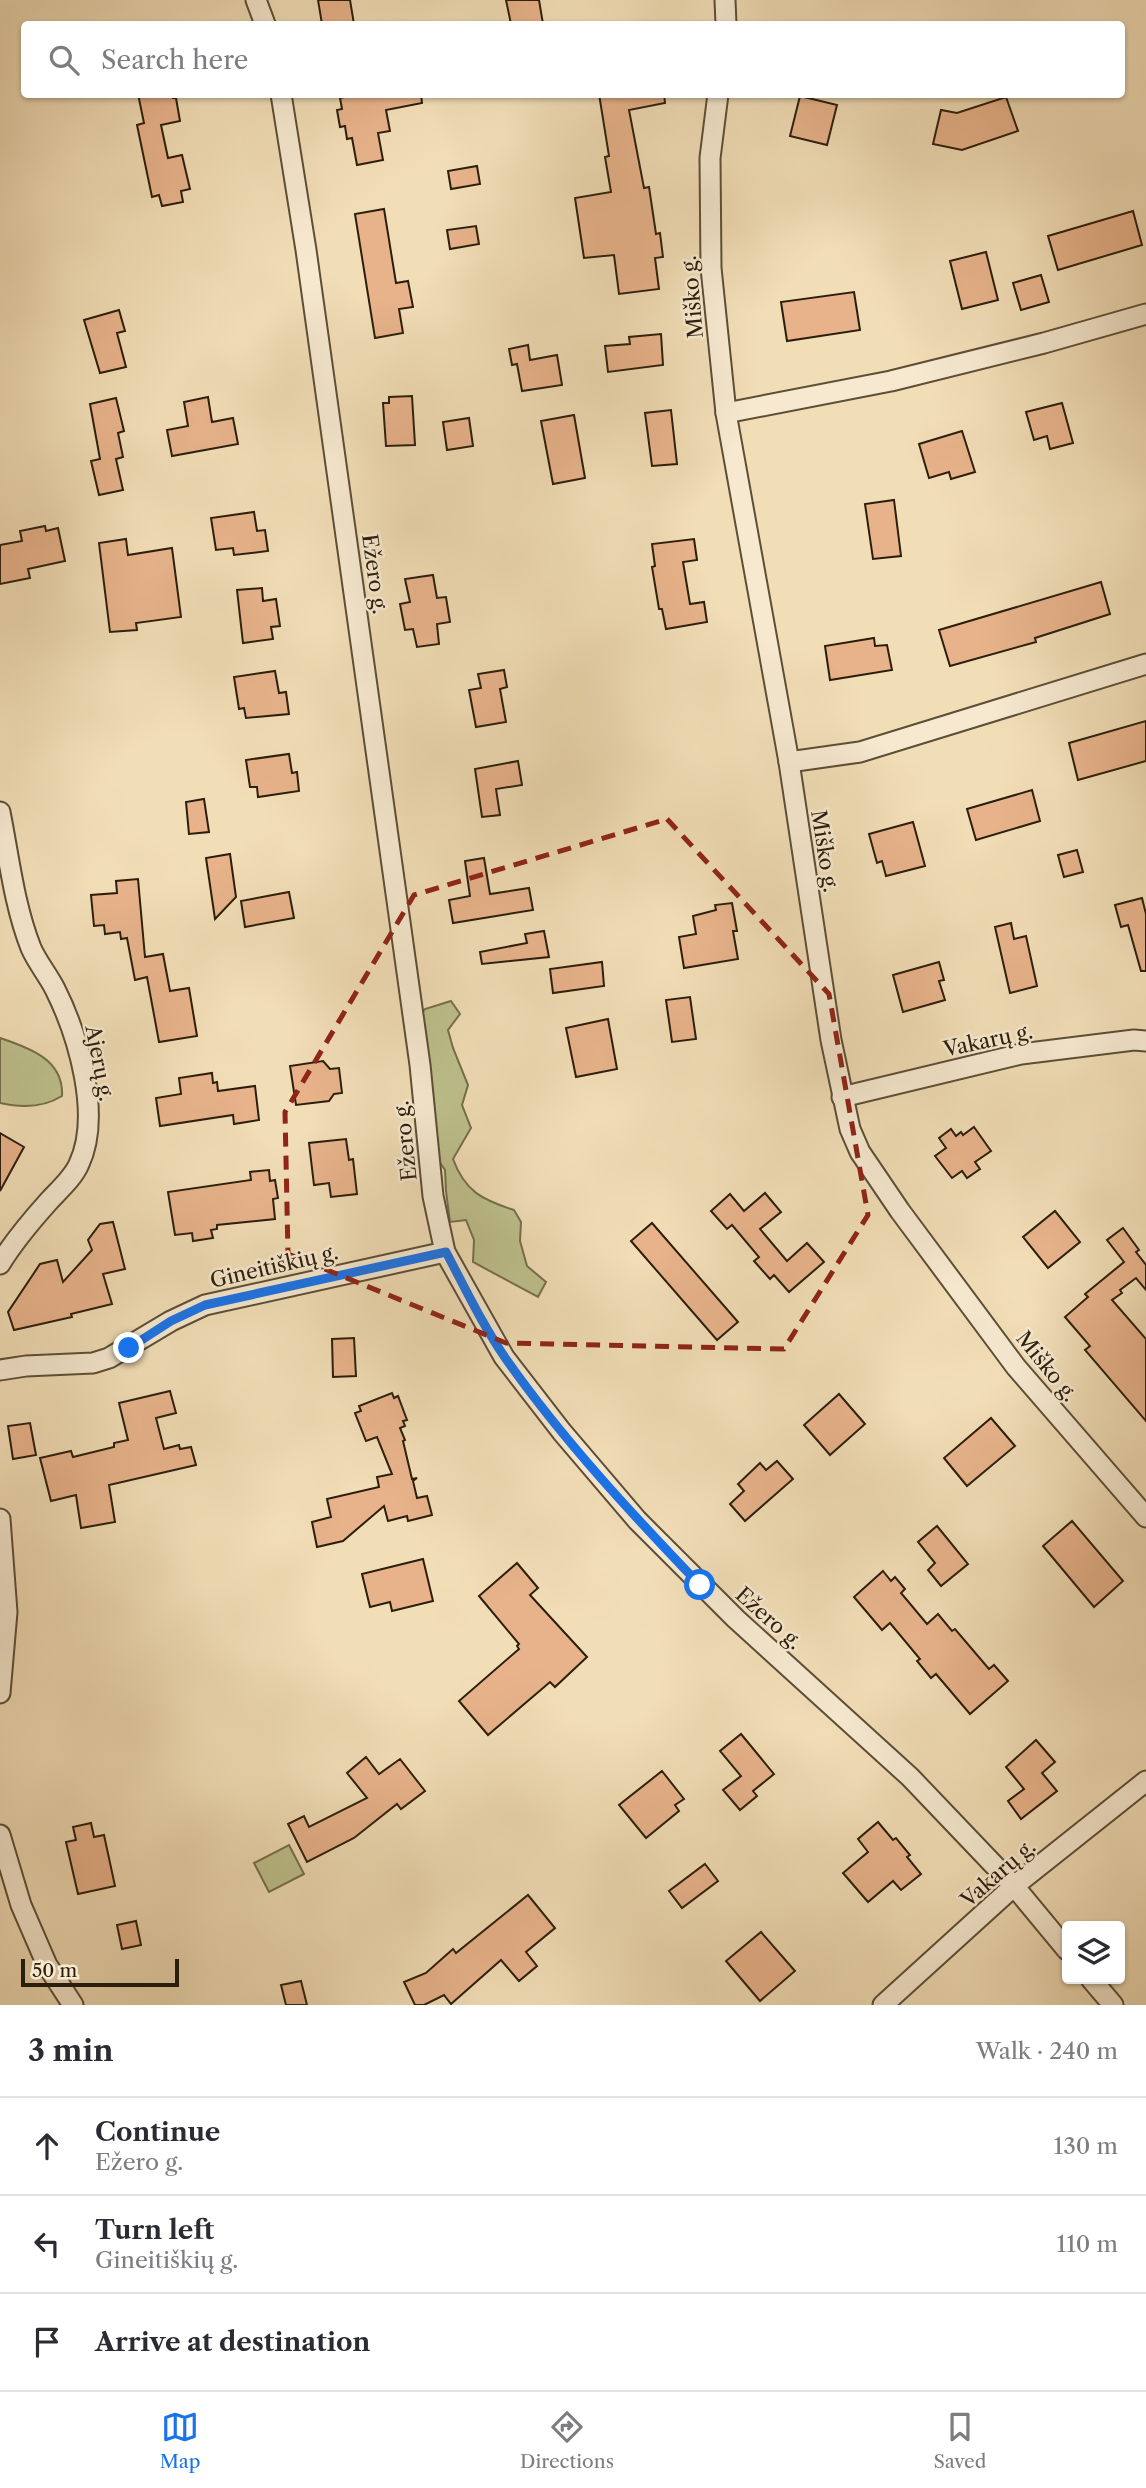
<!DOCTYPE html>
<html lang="en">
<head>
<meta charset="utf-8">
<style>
  :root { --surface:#fff; --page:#f2f2f3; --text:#2b2b33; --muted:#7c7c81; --line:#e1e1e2; --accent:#1a73e8 }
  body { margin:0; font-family:"Libre Caslon Text",serif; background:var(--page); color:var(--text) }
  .controls { position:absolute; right:21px; bottom:21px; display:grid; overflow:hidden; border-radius:7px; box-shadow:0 2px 5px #0004 }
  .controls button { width:63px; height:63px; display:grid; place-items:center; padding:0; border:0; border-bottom:2px solid var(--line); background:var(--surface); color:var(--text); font:35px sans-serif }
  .scale { position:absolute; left:21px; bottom:18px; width:158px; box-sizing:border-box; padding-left:7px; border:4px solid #2c1e0c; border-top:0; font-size:19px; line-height:24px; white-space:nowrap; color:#2c1e0c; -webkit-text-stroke:5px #f6e9d0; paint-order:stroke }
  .stop { position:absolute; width:21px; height:21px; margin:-16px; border:5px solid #1a73e8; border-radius:50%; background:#fff }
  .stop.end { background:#1a73e8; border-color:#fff; box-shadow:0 2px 7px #0008 }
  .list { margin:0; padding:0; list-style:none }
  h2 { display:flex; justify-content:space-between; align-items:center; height:91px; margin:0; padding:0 28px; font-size:30px }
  h2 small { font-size:23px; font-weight:400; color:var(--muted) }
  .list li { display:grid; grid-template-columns:46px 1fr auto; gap:21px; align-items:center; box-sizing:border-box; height:98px; padding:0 28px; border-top:2px solid var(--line) }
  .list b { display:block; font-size:26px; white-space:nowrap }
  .list p { margin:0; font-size:23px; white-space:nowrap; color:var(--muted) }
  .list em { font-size:23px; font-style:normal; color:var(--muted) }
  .icon { flex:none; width:38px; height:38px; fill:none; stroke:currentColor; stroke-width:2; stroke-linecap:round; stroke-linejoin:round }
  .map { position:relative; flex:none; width:1146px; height:2005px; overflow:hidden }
  .search { position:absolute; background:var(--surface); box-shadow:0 2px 5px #0004; left:21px; right:21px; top:21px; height:77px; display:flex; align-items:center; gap:18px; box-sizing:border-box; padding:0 24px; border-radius:7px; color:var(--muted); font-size:26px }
  .sheet { height:385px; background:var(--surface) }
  nav { display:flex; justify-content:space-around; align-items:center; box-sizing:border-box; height:98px; border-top:2px solid var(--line); background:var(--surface); font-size:19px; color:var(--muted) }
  nav a { display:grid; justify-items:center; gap:4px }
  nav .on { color:var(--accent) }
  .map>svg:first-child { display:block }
  .green { fill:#bdc08c; stroke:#746f4c; stroke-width:2 }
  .building { fill:#e8b38b; stroke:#2c1e0c; stroke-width:2 }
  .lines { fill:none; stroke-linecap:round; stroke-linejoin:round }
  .minor-casing { stroke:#5d4e36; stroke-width:23 }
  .minor { stroke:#f6e9d0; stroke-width:19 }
  .route { stroke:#1a73e8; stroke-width:9 }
  .marked { fill:none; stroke:#8f2418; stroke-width:5; stroke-dasharray:14 9; stroke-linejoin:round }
  .labels { text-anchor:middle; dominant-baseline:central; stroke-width:5; stroke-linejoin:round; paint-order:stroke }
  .street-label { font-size:21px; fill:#2c1e0c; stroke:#f6e9d0 }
</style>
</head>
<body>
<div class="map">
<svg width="1146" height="2005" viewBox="0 0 1146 2005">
  <rect width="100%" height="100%" fill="#f1ddb6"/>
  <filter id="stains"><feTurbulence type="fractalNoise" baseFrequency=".00286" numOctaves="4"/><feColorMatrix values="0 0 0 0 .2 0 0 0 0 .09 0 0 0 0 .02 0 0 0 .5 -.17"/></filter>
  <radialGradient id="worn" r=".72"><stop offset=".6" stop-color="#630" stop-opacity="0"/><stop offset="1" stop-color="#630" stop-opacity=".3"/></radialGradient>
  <g class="green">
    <path d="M451,1001L460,1014L448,1030L453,1048L468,1085L462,1105L471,1128L453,1159C465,1192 483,1200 514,1210L521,1222L520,1241L527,1266L546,1282L538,1297L473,1262L474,1240L466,1220L450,1222L446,1191L445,1170L435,1155L419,1017L425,1009Z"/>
    <path d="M0,1038C29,1048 64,1059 62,1096C43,1108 22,1108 0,1103Z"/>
    <path d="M289,1845L304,1874L269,1892L254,1863Z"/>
  </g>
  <g class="building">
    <path d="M318,0H350L354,24H322Z"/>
    <path d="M506,0H539L543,24H511Z"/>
    <path d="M138,94H172L173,98H176L180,121L161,125L168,158L182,155L190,189L181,191L183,202L162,206L159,195L152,197L137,125L144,123Z"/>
    <path d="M357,94H421L422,103L386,110L390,131L378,133L383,160L357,165L352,138L347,139L345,126L340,127L337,110L342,109L340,98Z"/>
    <path d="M599,94H664L665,103L629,110L644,188L649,187L656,234L660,233L663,257L655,258L659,289L619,294L614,255L584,258L575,198L611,192L605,157L609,156Z"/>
    <path d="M800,96L837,105L827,145L790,136Z"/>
    <path d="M1006,97L1018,131L962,150L933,144L941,110L957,113Z"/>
    <path d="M477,166L480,184L451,189L448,171Z"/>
    <path d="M384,209L396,283L408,281L413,307L399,309L403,333L375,338L355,214Z"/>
    <path d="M1133,211L1142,245L1058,270L1048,236Z"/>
    <path d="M476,226L479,244L450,249L447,230Z"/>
    <path d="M986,252L998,300L962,309L950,261Z"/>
    <path d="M1041,275L1049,302L1021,310L1013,283Z"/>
    <path d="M854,292L860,330L787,341L781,302Z"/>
    <path d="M119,310L125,331L117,333L126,367L100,373L84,320Z"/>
    <path d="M661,334L663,365L608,372L605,346L630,344L629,337Z"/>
    <path d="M528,345L530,360L557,355L562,385L522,391L517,364L512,365L509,349Z"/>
    <path d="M412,396L415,445L386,446L383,403H389V397Z"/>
    <path d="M208,397L212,422L233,418L238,444L172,456L167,430L188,426L184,402Z"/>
    <path d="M116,398L124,431L118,433L123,457L116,459L123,490L99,495L91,461L100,459L90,404Z"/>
    <path d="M1062,403L1073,443L1050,449L1047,436L1034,440L1026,412Z"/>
    <path d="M671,410L677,464L652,466L645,413Z"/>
    <path d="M574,415L585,478L553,484L541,421Z"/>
    <path d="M469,418L473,446L447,450L443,422Z"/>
    <path d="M962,431L975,472L951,479L949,472L929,478L919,444Z"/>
    <path d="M894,500L901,556L873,559L865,504Z"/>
    <path d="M254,512L257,531L265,530L268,551L234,555L233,548L216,550L211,518Z"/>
    <path d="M45,526L46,531L58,528L65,561L28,569L30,578L0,584V545L22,541L20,531Z"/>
    <path d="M126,539L128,555L172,548L181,617L136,623L137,630L110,632L99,543Z"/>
    <path d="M694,539L697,560L683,562L690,604L704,602L707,622L666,629L662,609H659L652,567L655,566L652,544Z"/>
    <path d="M433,575L437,598L446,597L450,622L437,624L439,644L417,647L413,629L405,630L400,604L410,602L405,579Z"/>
    <path d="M1101,582L1110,614L1035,638L1036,642L950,666L939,630Z"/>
    <path d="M262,588L263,601L276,599L280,626L271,627L273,639L243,643L237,590Z"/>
    <path d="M874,638L875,646L887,645L892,670L830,680L825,646Z"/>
    <path d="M504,670L507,687L500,689L506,722L476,727L469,690L481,688L478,674Z"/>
    <path d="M275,671L279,693L286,692L289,714L246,718L244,708L239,709L234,677Z"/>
    <path d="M1146,721V761L1078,780L1069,743Z"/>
    <path d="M289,754L292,773L297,772L299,791L258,797L257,787H250L246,760Z"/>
    <path d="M518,761L522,785L496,789L500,815L482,817L475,769Z"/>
    <path d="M1032,790L1040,821L976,840L967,809Z"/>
    <path d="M204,799L209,832L189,834L186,802Z"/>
    <path d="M913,822L925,866L886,876L882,861L877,863L869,834Z"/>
    <path d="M1077,850L1083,872L1064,877L1058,855Z"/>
    <path d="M230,854L236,897L215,919L206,858Z"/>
    <path d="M484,858L490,894L529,888L533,910L453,923L449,900L470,896L465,861Z"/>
    <path d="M138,879L145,957L163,954L170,991L189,988L197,1036L159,1042L147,977L135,980L127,938L121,939L120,932L105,934L104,925L94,926L91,895L117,893L116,881Z"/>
    <path d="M289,892L294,918L245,927L241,901Z"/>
    <path d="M1142,898L1146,914V971H1141L1128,925L1121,927L1115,905Z"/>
    <path d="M732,903L737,931H733L738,959L684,968L679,937L696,934L693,916L716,910L715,905Z"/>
    <path d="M1011,923L1014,939L1026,936L1037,986L1010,993L995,927Z"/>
    <path d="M544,931L549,957L482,964L480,952L527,943L525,934Z"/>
    <path d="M602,962L604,986L553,993L550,969Z"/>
    <path d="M939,962L944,980L939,981L945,1000L903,1012L893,975Z"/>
    <path d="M690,997L696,1039L672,1042L666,1000Z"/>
    <path d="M608,1019L617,1069L576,1077L566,1028Z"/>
    <path d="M323,1061L330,1069L339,1068L342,1093L334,1094L329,1101L296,1105L290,1066Z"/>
    <path d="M212,1073L213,1083L217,1082L218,1091L255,1086L259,1120L234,1124L233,1115L160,1126L156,1098L181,1094L179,1078Z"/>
    <path d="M974,1127L991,1151L975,1162L980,1169L967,1178L962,1171L952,1178L935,1156L946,1148L939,1138L951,1129L956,1136L961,1132L963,1135Z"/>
    <path d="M0,1133L24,1147L0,1191Z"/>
    <path d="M346,1139L349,1160L353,1159L357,1194L331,1197L329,1183L314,1185L309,1143Z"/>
    <path d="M269,1170L270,1181L275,1180L278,1198L273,1199L275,1219L217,1225V1229L211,1230L213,1238L193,1241L192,1233L175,1235L168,1192L251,1180L250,1172Z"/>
    <path d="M765,1193L781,1212L760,1229L787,1261L807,1243L824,1262L789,1292L774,1275L770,1279L754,1261L759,1257L732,1225L727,1229L711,1211L730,1194L744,1211Z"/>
    <path d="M1055,1211L1080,1242L1048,1268L1023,1237Z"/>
    <path d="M113,1222L125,1269L103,1274L112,1304L71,1314L72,1317L14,1330L8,1312L40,1264L57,1260L63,1282L92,1250L88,1240L100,1224Z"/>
    <path d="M652,1223L738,1322L717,1340L631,1241Z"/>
    <path d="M1123,1228L1139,1250L1136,1252L1146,1265V1290L1136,1278L1120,1290L1122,1293L1112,1300L1146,1339V1421L1085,1350L1090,1346L1065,1317L1088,1297L1085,1294L1124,1262L1107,1240Z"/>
    <path d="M354,1338L356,1376L333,1377L332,1339Z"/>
    <path d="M170,1391L176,1413L156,1418L164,1449L179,1445L180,1449L191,1447L196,1465L109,1485L115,1522L81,1528L76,1495L51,1501L40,1458L71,1451L73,1457L114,1447V1443L128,1440L119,1403Z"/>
    <path d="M392,1393L394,1398L398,1396L407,1420L403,1421L405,1426L400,1428L405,1440L403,1441L412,1479L417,1478L413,1481L417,1498L427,1496L432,1515L408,1521L407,1516L388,1521L384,1506L343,1541L317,1547L312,1522L331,1517L327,1499L379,1487L377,1477L392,1474L377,1437L366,1441L355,1413L361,1411L359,1406Z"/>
    <path d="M839,1394L865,1424L830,1455L804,1425Z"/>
    <path d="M991,1418L1015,1446L967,1486L944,1458Z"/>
    <path d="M30,1423L36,1455L13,1459L8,1426Z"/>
    <path d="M777,1461L793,1479L745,1521L730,1504L744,1491L738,1484L760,1463L766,1470Z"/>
    <path d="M1072,1521L1123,1581L1094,1607L1043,1546Z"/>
    <path d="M937,1526L968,1564L941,1586L928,1570L935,1563L918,1542Z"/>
    <path d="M423,1559L433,1601L392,1611L390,1602L370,1607L362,1574Z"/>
    <path d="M517,1563L538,1588L530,1595L587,1657L555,1687L550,1682L488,1735L459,1701L519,1649L517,1646L519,1644L479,1596Z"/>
    <path d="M883,1571L891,1581L895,1577L905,1589L901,1593L927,1624L938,1614L952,1631L955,1629L989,1669L994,1665L1008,1681L970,1714L936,1674L931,1678L917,1661L920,1659L890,1623L882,1630L854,1597Z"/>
    <path d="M741,1734L774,1774L753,1791L757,1796L740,1810L723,1790L741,1776L720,1751Z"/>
    <path d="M1036,1740L1055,1762L1042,1773L1057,1791L1021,1819L1008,1801L1024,1789L1006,1767Z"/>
    <path d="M366,1757L379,1774L400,1759L425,1791L401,1809L397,1804L354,1838L307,1862L288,1824L304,1816L309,1827L367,1798L347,1773Z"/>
    <path d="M662,1771L684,1799L675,1805L679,1811L646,1838L619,1805Z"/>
    <path d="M878,1822L893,1840L896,1838L910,1855L907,1857L921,1874L901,1890L893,1881L868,1902L843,1873L868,1852L858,1839Z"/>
    <path d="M91,1823L94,1837L104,1835L115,1886L78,1894L66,1842L76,1840L73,1827Z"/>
    <path d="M705,1864L718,1881L682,1908L669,1891Z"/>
    <path d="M528,1895L555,1928L526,1952L537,1966L519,1981L501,1960L451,2004L444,1995L424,2005H415L404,1982L426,1973L453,1949L456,1953Z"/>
    <path d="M136,1921L141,1945L122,1949L117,1925Z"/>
    <path d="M761,1932L795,1971L760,2001L726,1961Z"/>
    <path d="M301,1981L307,2005H286L281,1985Z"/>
  </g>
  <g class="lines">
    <g class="minor-casing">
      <g id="minor">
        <path d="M256,0L265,24"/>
        <path d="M725,0L726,24"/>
        <path d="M281,94L306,250L420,1065L433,1196L445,1252L504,1357L562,1432L637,1520L736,1619L910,1777L1014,1886L1067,1950"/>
        <path d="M718,94L710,158L711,268L726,413L789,762L831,1040L850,1129L860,1152L900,1211L1016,1367L1146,1517"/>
        <path d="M726,413L891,381L1044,343L1146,314"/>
        <path d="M789,762L860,752L1146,664"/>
        <path d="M0,812C9,857 14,905 31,948C37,962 48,975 55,989C78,1035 102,1115 79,1164C73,1178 59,1190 49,1201C31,1221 14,1241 0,1264"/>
        <path d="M842,1097L1021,1054L1134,1040L1146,1041"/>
        <path d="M0,1370L26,1366L93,1363L109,1358L171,1321L205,1305L445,1252"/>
        <path d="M0,1519L7,1612L0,1693"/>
        <path d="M0,1835L21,1905L47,1965L73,2005"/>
        <path d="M1091,1979L1113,2005"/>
        <path d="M883,2005L1014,1886L1146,1781"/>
      </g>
    </g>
    <use href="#minor" class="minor"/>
  </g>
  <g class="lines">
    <path class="route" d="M129,1348L171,1321L205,1305L446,1252C465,1288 483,1326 506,1359C563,1440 631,1513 700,1585"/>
  </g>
  <path class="marked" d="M667,819L829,994L868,1215L784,1349L506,1343L288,1254L285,1112L414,895Z"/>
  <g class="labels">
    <g class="street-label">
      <text transform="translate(692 297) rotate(-95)">Miško g.</text>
      <text transform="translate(375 574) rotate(82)">Ežero g.</text>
      <text transform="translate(825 851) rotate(81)">Miško g.</text>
      <text transform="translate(988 1040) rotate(-12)">Vakarų g.</text>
      <text transform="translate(100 1063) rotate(79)">Ajerų g.</text>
      <text transform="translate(405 1141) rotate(-96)">Ežero g.</text>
      <text transform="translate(274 1266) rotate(-13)">Gineitiškių g.</text>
      <text transform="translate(1047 1366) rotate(51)">Miško g.</text>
      <text transform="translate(769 1618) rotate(42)">Ežero g.</text>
      <text transform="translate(998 1873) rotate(-41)">Vakarų g.</text>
    </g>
  </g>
  <rect width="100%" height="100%" filter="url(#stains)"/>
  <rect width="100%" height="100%" fill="url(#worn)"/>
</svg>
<div class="controls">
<button><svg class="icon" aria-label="layers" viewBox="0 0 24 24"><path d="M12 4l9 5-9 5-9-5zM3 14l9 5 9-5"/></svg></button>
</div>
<div class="scale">50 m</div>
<div class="stop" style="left:700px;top:1585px"></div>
<div class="stop end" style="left:129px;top:1348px"></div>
<div class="search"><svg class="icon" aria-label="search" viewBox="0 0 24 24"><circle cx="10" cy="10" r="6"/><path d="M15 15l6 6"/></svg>Search here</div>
</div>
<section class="sheet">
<h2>3 min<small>Walk · 240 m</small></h2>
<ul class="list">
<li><svg class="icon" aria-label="ahead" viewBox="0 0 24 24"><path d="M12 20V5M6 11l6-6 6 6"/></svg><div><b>Continue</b><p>Ežero g.</p></div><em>130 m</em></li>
<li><svg class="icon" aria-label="left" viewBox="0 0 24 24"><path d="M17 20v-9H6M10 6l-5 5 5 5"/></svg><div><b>Turn left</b><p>Gineitiškių g.</p></div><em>110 m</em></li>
<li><svg class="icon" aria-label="arrive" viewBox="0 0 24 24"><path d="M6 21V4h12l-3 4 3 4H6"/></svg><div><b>Arrive at destination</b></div></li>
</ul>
</section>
<nav>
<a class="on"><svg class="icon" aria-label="map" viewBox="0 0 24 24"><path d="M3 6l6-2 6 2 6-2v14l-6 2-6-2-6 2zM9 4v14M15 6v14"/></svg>Map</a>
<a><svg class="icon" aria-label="directions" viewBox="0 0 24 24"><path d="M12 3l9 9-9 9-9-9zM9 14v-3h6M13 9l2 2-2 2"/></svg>Directions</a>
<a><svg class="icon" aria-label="saved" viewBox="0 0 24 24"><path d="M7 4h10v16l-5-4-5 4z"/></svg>Saved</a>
</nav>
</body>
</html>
